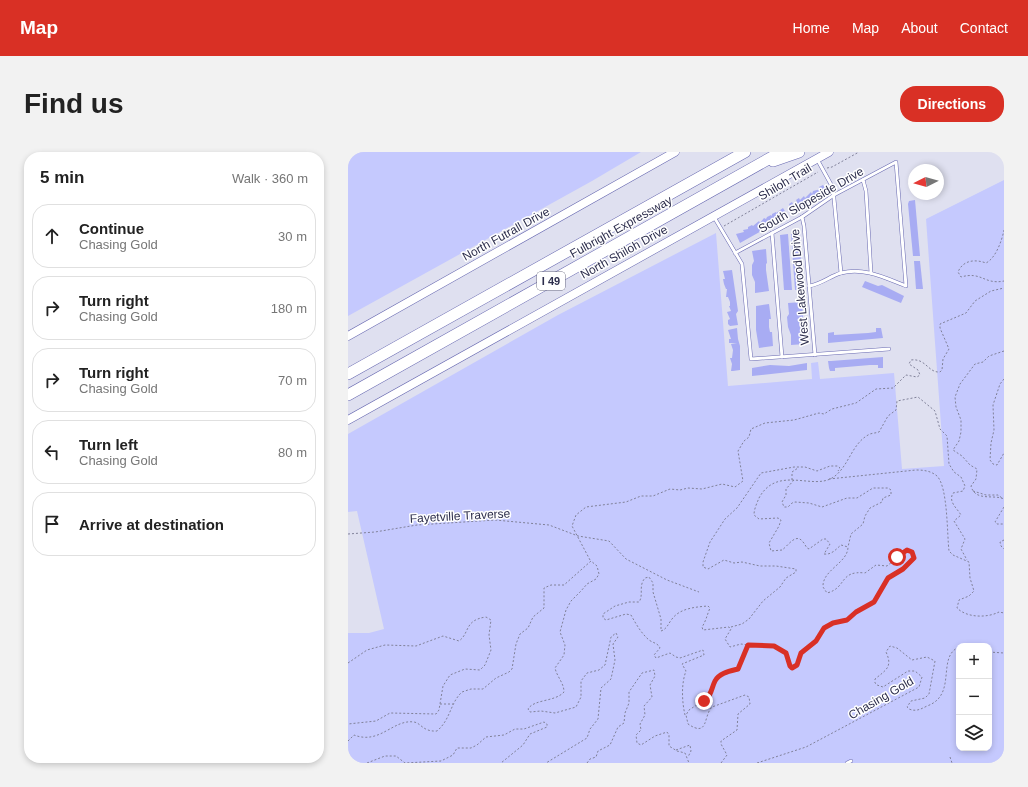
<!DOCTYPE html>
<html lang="en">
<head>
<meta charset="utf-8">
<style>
  :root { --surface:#fff; --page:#f2f2f2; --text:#222; --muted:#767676; --line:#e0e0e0; --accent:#d93025 }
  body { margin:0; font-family:Arial,sans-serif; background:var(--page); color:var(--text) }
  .controls { position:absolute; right:12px; bottom:12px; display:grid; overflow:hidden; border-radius:8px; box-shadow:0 2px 6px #0003 }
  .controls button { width:36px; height:36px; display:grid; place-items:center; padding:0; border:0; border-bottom:1px solid var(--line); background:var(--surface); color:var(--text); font:20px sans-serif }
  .compass { position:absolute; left:560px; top:12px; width:36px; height:36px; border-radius:50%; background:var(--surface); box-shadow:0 2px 6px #0003; rotate:264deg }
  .stop { position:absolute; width:12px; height:12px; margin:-9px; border:3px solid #d93025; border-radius:50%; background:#fff }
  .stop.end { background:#d93025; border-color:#fff; box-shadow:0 1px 4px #0008 }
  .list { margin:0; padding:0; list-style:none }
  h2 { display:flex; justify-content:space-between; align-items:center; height:52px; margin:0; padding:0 16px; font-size:17px }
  h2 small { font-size:13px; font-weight:400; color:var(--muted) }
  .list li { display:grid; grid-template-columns:26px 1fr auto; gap:12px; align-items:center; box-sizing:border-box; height:64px; margin:0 8px 8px; padding:0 8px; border:1px solid var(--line); border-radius:16px }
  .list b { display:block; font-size:15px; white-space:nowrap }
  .list p { margin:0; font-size:13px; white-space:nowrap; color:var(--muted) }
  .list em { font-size:13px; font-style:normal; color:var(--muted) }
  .icon { flex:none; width:22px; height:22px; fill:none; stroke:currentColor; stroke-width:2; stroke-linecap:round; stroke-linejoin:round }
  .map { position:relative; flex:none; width:656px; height:611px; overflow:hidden; border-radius:16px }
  header { display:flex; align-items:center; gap:24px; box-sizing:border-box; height:56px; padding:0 20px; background:var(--accent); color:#fff }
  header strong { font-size:19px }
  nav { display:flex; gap:22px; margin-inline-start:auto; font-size:14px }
  .intro { display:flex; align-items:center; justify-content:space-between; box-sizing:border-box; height:96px; padding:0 24px }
  h1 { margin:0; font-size:28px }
  .button { padding:10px 18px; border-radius:16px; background:var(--accent); color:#fff; font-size:14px; font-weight:700 }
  main { display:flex; gap:24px; padding:0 24px }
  aside { flex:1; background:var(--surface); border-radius:16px; box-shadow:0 2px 6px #0003 }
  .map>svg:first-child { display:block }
  .green { fill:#c5c9fe; fill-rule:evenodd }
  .building { fill:#a8acf3 }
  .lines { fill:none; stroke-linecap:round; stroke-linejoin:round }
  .service-casing { stroke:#6869b1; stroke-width:4 }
  .secondary-casing { stroke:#6869b1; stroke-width:9 }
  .motorway-casing { stroke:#6869b1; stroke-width:12 }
  .path { stroke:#808199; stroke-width:1; stroke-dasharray:2 2; stroke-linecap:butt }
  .service { stroke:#fff; stroke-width:3 }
  .secondary { stroke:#fff; stroke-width:8 }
  .motorway { stroke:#fff; stroke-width:11 }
  .route { stroke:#d93025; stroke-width:5 }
  .labels { text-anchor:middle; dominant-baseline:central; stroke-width:3; stroke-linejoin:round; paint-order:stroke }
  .shield { fill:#fff; stroke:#6c6d82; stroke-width:1 }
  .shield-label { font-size:11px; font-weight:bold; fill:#2d2e4d }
  .street-label { font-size:12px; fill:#2d2e4d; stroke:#fff }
</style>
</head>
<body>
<header>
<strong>Map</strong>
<nav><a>Home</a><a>Map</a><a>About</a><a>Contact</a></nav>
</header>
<div class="intro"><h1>Find us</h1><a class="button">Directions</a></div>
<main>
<aside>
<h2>5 min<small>Walk · 360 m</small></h2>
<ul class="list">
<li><svg class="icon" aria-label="ahead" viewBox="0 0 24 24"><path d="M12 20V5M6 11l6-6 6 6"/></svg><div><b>Continue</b><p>Chasing Gold</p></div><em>30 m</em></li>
<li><svg class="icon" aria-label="right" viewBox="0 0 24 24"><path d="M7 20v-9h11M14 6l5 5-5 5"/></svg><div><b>Turn right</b><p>Chasing Gold</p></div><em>180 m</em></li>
<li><svg class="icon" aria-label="right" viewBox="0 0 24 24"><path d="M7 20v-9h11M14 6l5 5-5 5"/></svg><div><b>Turn right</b><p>Chasing Gold</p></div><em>70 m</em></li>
<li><svg class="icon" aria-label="left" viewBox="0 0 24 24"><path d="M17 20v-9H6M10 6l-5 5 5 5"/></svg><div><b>Turn left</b><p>Chasing Gold</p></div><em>80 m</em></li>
<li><svg class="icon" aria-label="arrive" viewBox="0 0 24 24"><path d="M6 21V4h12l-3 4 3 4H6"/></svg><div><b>Arrive at destination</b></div></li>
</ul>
</aside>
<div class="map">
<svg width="656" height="611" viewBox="0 0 656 611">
  <rect width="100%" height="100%" fill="#dfe0f0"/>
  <g class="green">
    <path d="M0,0H293L244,29L0,164Z"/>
    <path d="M656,28V611H0V481H21L36,477L9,359L0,360V282L210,163L368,81L380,234L464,227L463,211L470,210L472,227L546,221L554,317L596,314L578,67ZM611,494H641V596H611Z"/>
  </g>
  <g class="building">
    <path d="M475,33L481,41L444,61L441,52L444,50L445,52L449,50L448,48L451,46L452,48L456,44L457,46L463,40L464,42L465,39L473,37L471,35Z"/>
    <path d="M567,48L572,104H565L560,52L561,49Z"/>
    <path d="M435,56L440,64L392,91L388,82L396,80L395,78L400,77V75L404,73L405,74L411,69L412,71L416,66L418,67L419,65L423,63L424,64V62L428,60V61Z"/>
    <path d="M440,82L444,138H436L432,83Z"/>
    <path d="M443,82H451L455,137L447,138Z"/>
    <path d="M418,97L419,111L418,112V118L421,139L407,141V130L404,123V113L406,109L404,99Z"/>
    <path d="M566,109H572L575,137H568Z"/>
    <path d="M384,118L390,159L388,162L390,173L382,174L380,172V168L382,167L379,160L383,159L381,154H382V150L380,145H378L379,137H378L376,132L375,127H377L375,119Z"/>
    <path d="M517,129L530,134L534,133L556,144L553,151L514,135Z"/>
    <path d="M454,150L455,165L453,168L457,192L443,193V183L440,175L439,165L441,162L440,151Z"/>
    <path d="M421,152L423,167H421V175L422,180H424L425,194L411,196L408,178V154Z"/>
    <path d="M389,176L390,187L392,194V218L385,219H383L384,212L382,206H384L385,198L383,192L389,191H381V187H383L380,178Z"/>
    <path d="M528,176H533L535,186L480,191V181L486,180V183L520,181L528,180Z"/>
    <path d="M535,205V216H530V213H522L487,216V219H482L481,216L480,209H483Z"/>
    <path d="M459,211V218L404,224V216L422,213L441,214Z"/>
  </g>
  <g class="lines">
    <g class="service-casing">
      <g id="service">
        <path d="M469,7L485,36L493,121"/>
        <path d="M515,28L518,39L523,121"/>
        <path d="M366,65L394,112L403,207L541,197"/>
        <path d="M454,65L456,74L467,203"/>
        <path d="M424,81L434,205"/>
        <path d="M387,101L454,65L486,43L548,10L558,134C537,126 516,115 493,121C482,124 474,132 461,134"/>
        <path d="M499,611L503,609"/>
      </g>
    </g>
    <g class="secondary-casing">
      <g id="secondary">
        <path d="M0,184L327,0"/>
        <path d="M0,268L481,0"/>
      </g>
    </g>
    <g class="motorway-casing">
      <g id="motorway">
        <path d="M425,9L451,0"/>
        <path d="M0,222L397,0"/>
        <path d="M0,243L433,0"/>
      </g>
    </g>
    <g class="path">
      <path d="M479,16L484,15L511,0"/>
      <path d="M376,74L470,20"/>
      <path d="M656,78C654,88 648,106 638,111C627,107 615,108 610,120L613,125C634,119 636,133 656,129"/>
      <path d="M656,199L641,204L635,210L627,212L612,232L607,245L608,255L613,268V280L611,289L605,298L614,304L622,313L629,317L628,327L623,334C627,350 646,342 656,347"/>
      <path d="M656,227L652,232L645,253L646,278L643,291L642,308L645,312L649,313L656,301"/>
      <path d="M481,327L568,318C576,318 583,319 589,324C600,335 599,383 601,399L605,403L621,410L622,426L626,439L621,444L611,448L609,456C619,466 639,466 651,460L656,461"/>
      <path d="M444,328V320L450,316"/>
      <path d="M446,328L438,337V343L434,350L436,355H440L444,351L447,350L461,351L474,355L499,346H509L525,336H540L543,338V343L535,346L534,350L522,356L517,364L515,372L503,382L500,395"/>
      <path d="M625,339L638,343H650L654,346"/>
      <path d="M656,355L647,370L649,372H656"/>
      <path d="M0,382L27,380L69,373L147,368L201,373L230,384L261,389L278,407L319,428L351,440"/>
      <path d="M656,388L652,390L653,394L656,397"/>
      <path d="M242,408L224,374L228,363L238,355L278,350L293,344H305L322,337L332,338L340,336L354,337L374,332L387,335L395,329L390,299L396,289L401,285L403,277L417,271L446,268L471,261L476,262L484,257L508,251L528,237L545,236L558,223L569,225L572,223L570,218L561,212L563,208C578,206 580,221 592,220L594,218L595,207L601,197L592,176V172L618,161L627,149L643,139L656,136"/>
      <path d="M383,475L394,472L401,467L415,449L432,435L438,426L448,420V417L428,414H412L394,410L386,411L376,408L360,417L355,415V410L362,390L377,367L389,356L413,321L446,315H457L469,319L482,314H490L492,316L490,319"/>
      <path d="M641,500L656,501"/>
      <path d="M0,511L19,498L37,493L68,494L95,484L111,489C122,481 116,468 138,465L143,468L141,483L143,498L137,513L132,518L117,517L102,523L95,534L91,558L88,562L42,561L28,569L0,572"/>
      <path d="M92,552H105"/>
      <path d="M337,563C334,550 333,532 338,519L334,512L356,503L355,498L332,506L328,505L322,501L308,506L306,503L312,496C310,491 305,491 301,488C293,481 288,472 283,463L278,462L258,468L255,466V462L267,454L281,450H291C296,443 290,434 297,426L301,425L305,431V440L313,467V479C319,477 320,472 324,467C332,456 348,455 360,454L362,456C359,463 358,469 354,475L355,478L381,475L383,477L377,487L382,495L393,492L400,493"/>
      <path d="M0,589L6,583C32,593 45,567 66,570C73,571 75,580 89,579C103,567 102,551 114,540L123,537H135L148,526L161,520L164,517L168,492L172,482L180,476L185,465L196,456V436L203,433H216L243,409L249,414L251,422L248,427L239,432L233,439L223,449L218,458L212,480L217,493L216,503L207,516C209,525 216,531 216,540C207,550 186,547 180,557L182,560L193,559L207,561L228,555L233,545V529L239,521L251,518L257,513L263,485L268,481L270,485L265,492L267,508L263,527L253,536L250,567L242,577L239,586L198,611"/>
      <path d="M328,598L342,593L343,599L340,605"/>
      <path d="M602,605L604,611"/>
      <path d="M19,611L37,604H48L57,611L93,609L105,603L109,596H123L129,593L138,585L156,583L167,577H176L196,570L199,572V575L182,582L175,593L153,611"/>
      <path d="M239,611L242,607L248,605L250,599L262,593L270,575L276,571L277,561L281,551V540L294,521L306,518L307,524L302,533L304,545L296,554L297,563L292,572L293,578L288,583L289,591L293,593L307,584L319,580L321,583V594L329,599L337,601L341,611"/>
      <path d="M373,611L379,603L373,592V589L389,578L390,562L402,552L401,545L397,543L364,555C355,564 361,586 340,572L338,563L341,558L361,545L369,527L377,521L390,517L400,493L426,494L438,501L442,514L447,515L449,513L453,501L468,489L476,476L485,471L499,468L526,450L540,426L555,417L566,406L564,400L557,399L539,414L528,413L517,421C491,418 499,436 479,441L475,435C474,418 500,411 500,395L493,393C488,397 484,403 476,402L482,392L478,387H475L461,397C457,395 458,393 455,390C448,380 440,394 434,398L423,399L421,391L431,374L433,368L430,366L411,367L406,363C406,357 409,351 411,346C429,313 464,338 484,326C501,316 503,291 522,282C525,281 528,281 531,280L540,264L548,258L549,249L570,245L587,259L592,277L599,284L601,312L606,320L613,325L617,334L615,339L605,341C600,350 609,356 613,363L606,369L617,387L613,397L619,408"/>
      <path d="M409,611L458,595L571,535L574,525L567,519H560L535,535L529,533L527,531V527C538,518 545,515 538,500L542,494L549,496L564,508L579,505L587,509L581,542L577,546L563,549L559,555L561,557C568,560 573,557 579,554C610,543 588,505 611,495"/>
    </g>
    <use href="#service" class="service"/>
    <use href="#secondary" class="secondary"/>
    <use href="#motorway" class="motorway"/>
  </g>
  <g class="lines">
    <path class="route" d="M356,549C364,543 363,537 367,529C371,521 382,519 390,517L400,493L426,494L438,501L442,514L444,516L449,513L453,501L468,489L476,476L485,471L499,468L508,460L526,450L540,426L555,417L566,406L564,400L559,398L549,405"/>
  </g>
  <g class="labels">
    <rect class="shield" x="189" y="120" width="28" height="18" rx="3"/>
    <g class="shield-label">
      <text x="203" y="129">I 49</text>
    </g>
    <g class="street-label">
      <text transform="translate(437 30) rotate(-31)">Shiloh Trail</text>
      <text transform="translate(463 48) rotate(-30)">South Slopeside Drive</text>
      <text transform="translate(273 75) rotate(-29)">Fulbright Expressway</text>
      <text transform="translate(158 82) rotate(-29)">North Futrall Drive</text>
      <text transform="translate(276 100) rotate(-29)">North Shiloh Drive</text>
      <text transform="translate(452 135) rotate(-95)">West Lakewood Drive</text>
      <text transform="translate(112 364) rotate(-3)">Fayetville Traverse</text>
      <text transform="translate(533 546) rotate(-30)">Chasing Gold</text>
    </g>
  </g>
</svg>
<div class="controls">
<button>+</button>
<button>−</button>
<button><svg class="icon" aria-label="layers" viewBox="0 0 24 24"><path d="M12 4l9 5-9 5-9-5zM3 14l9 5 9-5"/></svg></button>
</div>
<svg class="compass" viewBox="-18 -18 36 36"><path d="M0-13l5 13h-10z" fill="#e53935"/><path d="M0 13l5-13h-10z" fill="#767676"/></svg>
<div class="stop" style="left:549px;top:405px"></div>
<div class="stop end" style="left:356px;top:549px"></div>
</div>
</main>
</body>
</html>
